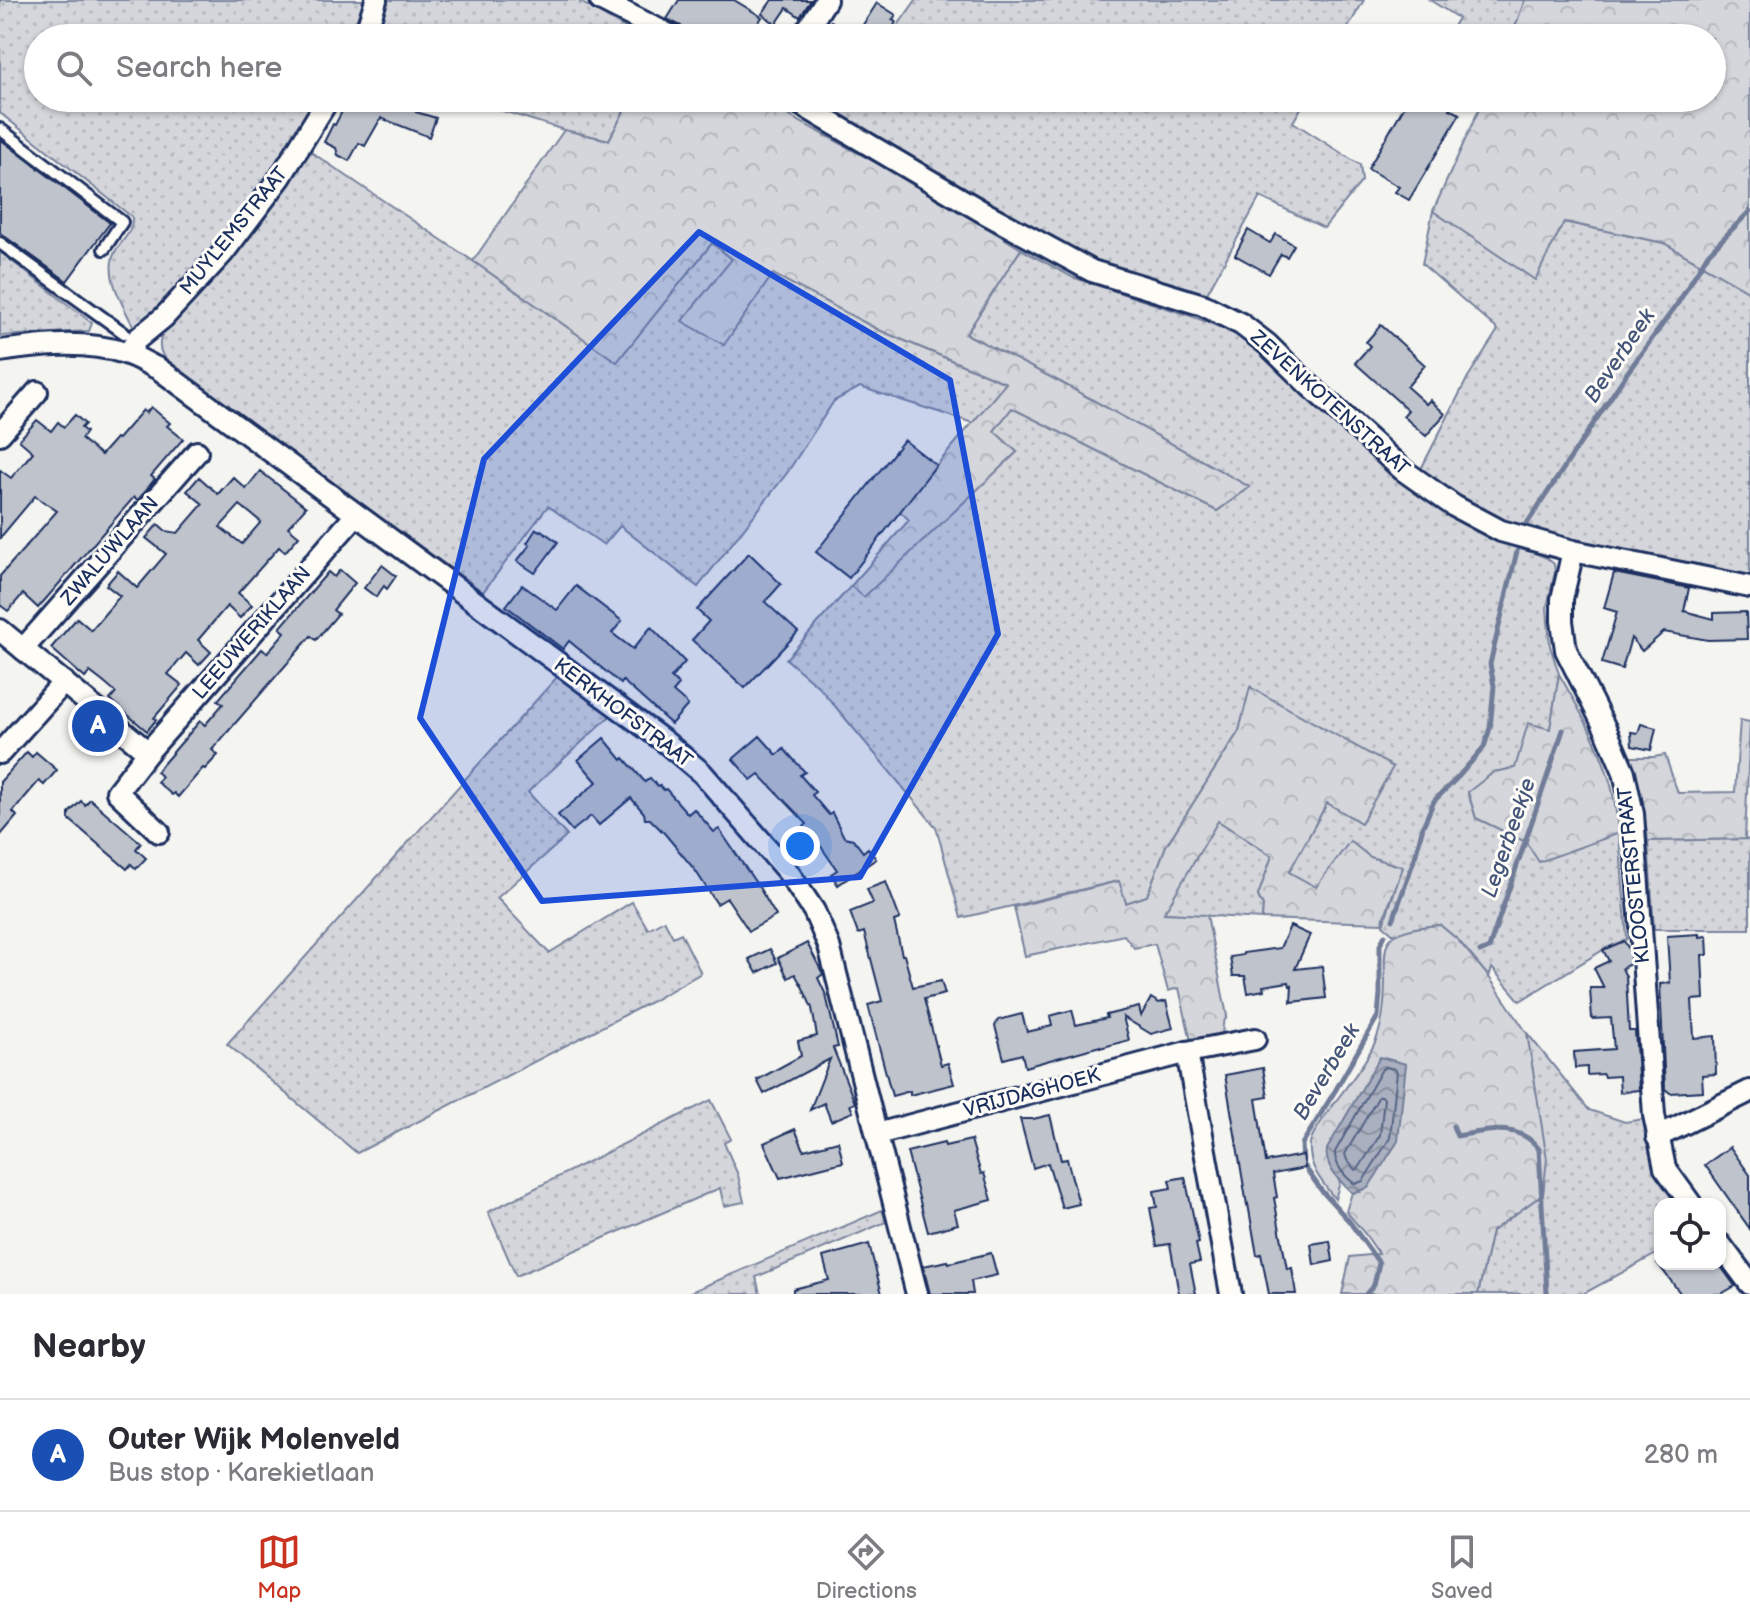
<!DOCTYPE html>
<html lang="en">
<head>
<meta charset="utf-8">
<style>
  :root { --surface:#fff; --page:#f7f7f7; --text:#2b2b33; --muted:#7c7c81; --line:#e1e1e2; --accent:#c8321e }
  body { margin:0; font-family:"Balsamiq Sans",sans-serif; background:var(--page); color:var(--text) }
  .controls { position:absolute; right:24px; bottom:24px; display:grid; overflow:hidden; border-radius:16px; box-shadow:0 2px 6px #0004 }
  .controls button { width:72px; height:72px; display:grid; place-items:center; padding:0; border:0; border-bottom:2px solid var(--line); background:var(--surface); color:var(--text); font:40px sans-serif }
  .you { position:absolute; left:800px; top:846px; width:28px; height:28px; margin:-20px; border:6px solid #fff; border-radius:50%; background:#1a73e8; box-shadow:0 0 0 12px #1a73e833 }
  .badge { display:grid; place-items:center; width:52px; height:52px; border-radius:50%; background:var(--accent); color:#fff; font-size:26px; font-weight:700 }
  .pin { position:absolute; translate:-50% -50%; border:4px solid #fff; box-shadow:0 2px 8px #0006 }
  .list { margin:0; padding:0; list-style:none }
  h2 { display:flex; justify-content:space-between; align-items:center; height:104px; margin:0; padding:0 32px; font-size:34px }
  h2 small { font-size:26px; font-weight:400; color:var(--muted) }
  .list li { display:grid; grid-template-columns:52px 1fr auto; gap:24px; align-items:center; box-sizing:border-box; height:112px; padding:0 32px; border-top:2px solid var(--line) }
  .list b { display:block; font-size:30px; white-space:nowrap }
  .list p { margin:0; font-size:26px; white-space:nowrap; color:var(--muted) }
  .list em { font-size:26px; font-style:normal; color:var(--muted) }
  .icon { flex:none; width:44px; height:44px; fill:none; stroke:currentColor; stroke-width:2; stroke-linecap:round; stroke-linejoin:round }
  .map { position:relative; flex:none; width:1750px; height:1294px; overflow:hidden }
  .search { position:absolute; background:var(--surface); box-shadow:0 2px 6px #0004; left:24px; right:24px; top:24px; height:88px; display:flex; align-items:center; gap:20px; box-sizing:border-box; padding:0 28px; border-radius:44px; color:var(--muted); font-size:30px }
  .sheet { height:216px; background:var(--surface) }
  nav { display:flex; justify-content:space-around; align-items:center; box-sizing:border-box; height:112px; border-top:2px solid var(--line); background:var(--surface); font-size:22px; color:var(--muted) }
  nav a { display:grid; justify-items:center; gap:4px }
  nav .on { color:var(--accent) }
  .map>svg:first-child { display:block }
  .grass { fill:url(#grass-dots); stroke:#78829c; stroke-width:2 }
  .forest { fill:url(#forest-crowns); stroke:#78829c; stroke-width:2 }
  .water { fill:url(#water-waves); stroke:#717c98; stroke-width:2 }
  .lines { fill:none; stroke-linecap:round; stroke-linejoin:round }
  .shore { stroke:#546385; stroke-width:2 }
  .stream { stroke:#717c98; stroke-width:5 }
  .building { fill:#bfc3cc; stroke:#1b2f5e; stroke-width:2; fill-rule:evenodd }
  .service-casing { stroke:#1b2f5e; stroke-width:16 }
  .minor-casing { stroke:#1b2f5e; stroke-width:26 }
  .service { stroke:#fdfcf7; stroke-width:10 }
  .minor { stroke:#fdfcf7; stroke-width:20 }
  .marked { fill:#1d4ed8; fill-opacity:0.2; stroke:#1d4ed8; stroke-width:6; stroke-linejoin:round }
  .labels { text-anchor:middle; dominant-baseline:central; stroke-width:6; stroke-linejoin:round; paint-order:stroke }
  .street-label { font-size:20px; fill:#1b2f5e; stroke:#fdfcf7 }
  .water-label { font-size:22px; font-style:italic; fill:#46567b; stroke:#fdfcf7 }
</style>
</head>
<body>
<div class="map">
<svg width="1750" height="1294" viewBox="0 0 1750 1294">
  <defs>
    <pattern id="grass-dots" width="8" height="8" patternUnits="userSpaceOnUse" patternTransform="scale(2)"><rect width="8" height="8" fill="#d4d6db"/><path d="M2 2h.1M6 6h.1" fill="none" stroke="#b5b8be" stroke-width="1.8" stroke-linecap="round"/></pattern>
    <pattern id="forest-crowns" width="20" height="18" patternUnits="userSpaceOnUse" patternTransform="scale(2)"><rect width="20" height="18" fill="#d4d6db"/><path d="M2 6a3 3 0 1 1 6 0M12 15a3 3 0 1 1 6 0" fill="none" stroke="#b5b8be"/></pattern>
    <pattern id="water-waves" width="16" height="10" patternUnits="userSpaceOnUse" patternTransform="scale(2)"><rect width="16" height="10" fill="#aab0bf"/><path d="M0 5q4-4 8 0t8 0" fill="none" stroke="#8a909e"/></pattern>
  </defs>
  <rect width="100%" height="100%" fill="#f4f4f1"/>
  <filter id="ink" filterUnits="userSpaceOnUse"><feTurbulence type="fractalNoise" baseFrequency=".0125" numOctaves="2"/><feDisplacementMap in="SourceGraphic" scale="16" xChannelSelector="R" yChannelSelector="G"/><feConvolveMatrix kernelMatrix="1 2 1 2 8 2 1 2 1" color-interpolation-filters="sRGB"/></filter>
  <g filter="url(#ink)">
    <g class="grass">
      <path d="M0,0H368L356,38H38V98H321C277,170 230,242 168,301C158,311 145,320 134,328C124,306 102,274 116,250C124,238 133,232 132,217L0,113Z"/>
      <path d="M388,0H577L642,38H375Z"/>
      <path d="M916,0H1364L1342,38H889Z"/>
      <path d="M1430,0H1525L1511,38H1446L1458,18Z"/>
      <path d="M461,98H631L609,140L564,130Z"/>
      <path d="M846,98H1307L1293,122L1360,165L1362,181L1324,228L1260,197L1204,299L1119,271L1076,255L834,115Z"/>
      <path d="M311,152L473,261L617,362L712,243L732,259L723,344L773,273L879,330L1006,383L973,423L860,387L834,401L787,473L698,587L620,526L604,545L548,506L483,592L191,379C173,365 149,355 165,330L259,226Z"/>
      <path d="M1433,211L1535,279L1563,222L1664,243L1750,292V578L1672,560L1601,549L1506,526L1419,473L1468,377L1498,330L1422,264Z"/>
      <path d="M1021,249L1072,277L1194,317L1232,332L1257,349L1323,414L1430,502L1476,529L1547,558L1554,564L1555,572L1547,607L1550,646L1559,674L1550,729L1515,768L1494,772L1468,793L1476,818L1527,842L1539,861L1619,833L1627,939L1603,950L1520,1001L1492,968L1489,977L1458,940L1440,925L1415,928L1395,935L1383,925L1403,867L1370,857L1315,887L1288,873L1327,803L1251,687L1239,731L1166,846L1147,896L1126,903L1118,881L961,918L936,827L819,687L786,659L851,586L863,596L1017,452L994,431L1012,408L1217,511L1249,487L1062,383L966,334Z"/>
      <path d="M0,252L92,323L89,331L0,336Z"/>
      <path d="M557,677L611,715L528,792L567,836L497,898L549,953L632,902L648,929L664,920L673,937L681,933L701,973L654,1000L357,1153L227,1044Z"/>
      <path d="M1218,820L1272,856L1258,896L1263,906L1262,919L1163,913Z"/>
      <path d="M1750,839V929H1654L1648,841Z"/>
      <path d="M1527,1033L1589,1110L1625,1122L1644,1119C1652,1156 1656,1174 1679,1204H1660V1252L1583,1294H1478L1492,1231L1543,1194L1546,1159Z"/>
      <path d="M711,1100L731,1139L724,1143L738,1175L744,1202L724,1206L720,1188L516,1276L488,1212Z"/>
      <path d="M882,1210L886,1222L756,1277L760,1294H686Z"/>
    </g>
    <g class="forest">
      <path d="M1525,0H1750V292L1664,243L1564,222L1535,280L1433,211L1484,98H1712V38H1511Z"/>
      <path d="M631,98H756L922,187L1021,249L966,334L1062,383L1250,487L1217,511L1012,408L994,431L1017,452L864,597L851,586L909,520L899,510L1006,383L879,330L773,274L724,345L682,321L732,259L712,243L617,362L473,261L564,130L609,140Z"/>
      <path d="M1559,674C1580,710 1602,749 1612,789C1615,803 1617,818 1619,833L1539,862L1526,842L1476,818L1468,792L1494,772L1515,768L1528,723L1550,729Z"/>
      <path d="M1250,687L1393,767L1361,823L1327,803L1289,872L1316,887L1350,841L1370,857L1403,867L1382,923L1262,919L1263,906L1258,896L1272,856L1218,821L1164,913L1207,915L1227,1016L1223,1024L1222,1037L1191,1041L1179,988L1168,991L1155,944L1134,948L1124,935L1025,956L1014,907L1119,881L1126,903L1147,896L1166,846L1239,731Z"/>
      <path d="M1740,720L1750,722L1745,839L1648,841L1642,799L1630,757H1654L1665,755L1678,793L1735,792Z"/>
      <path d="M1440,925L1458,940L1489,977L1527,1033L1547,1159L1543,1194L1492,1231L1478,1294H1342L1350,1257L1379,1254L1365,1234L1346,1211L1352,1193L1360,1192L1331,1169L1340,1182L1335,1199C1322,1182 1308,1167 1310,1144C1310,1137 1317,1129 1321,1122C1338,1095 1363,1070 1376,1040C1384,1021 1385,999 1385,979C1385,967 1383,953 1388,942C1395,929 1426,926 1440,925Z"/>
    </g>
    <path class="water" d="M1380,1057L1406,1064L1398,1141L1368,1188L1352,1193C1340,1181 1324,1167 1327,1149Z"/>
    <g class="lines">
      <g class="shore">
        <path d="M1386,1067L1395,1069L1397,1072L1390,1138L1363,1181L1355,1184C1345,1177 1334,1164 1335,1152L1382,1069Z"/>
        <path d="M1379,1096H1382L1384,1099L1380,1135L1359,1168L1355,1170L1347,1160L1345,1154Z"/>
      </g>
      <g class="stream">
        <path d="M1526,525L1627,373L1678,303L1708,254L1750,211"/>
        <path d="M1393,920L1415,857L1423,826L1434,801L1459,776L1484,747L1490,728L1494,686L1490,664L1517,551"/>
        <path d="M1480,952L1489,948L1563,730"/>
        <path d="M1453,1126L1457,1136C1486,1131 1518,1121 1539,1149L1547,1294"/>
        <path d="M1366,1294L1374,1285L1379,1263L1349,1221L1321,1190L1303,1164L1302,1144L1335,1091L1378,1016L1380,994V945L1385,935"/>
      </g>
    </g>
    <g class="building">
      <path d="M679,0H734L762,17L749,38H694L687,34L681,26L667,19Z"/>
      <path d="M772,0H811L800,17L787,8L776,24L762,14Z"/>
      <path d="M877,3L896,15L892,20L896,22L888,38H883L875,34L872,38H820L831,21L855,37Z"/>
      <path d="M349,98H420L416,112L436,118L429,137L381,118L365,146L359,143L349,161L338,155L336,148L324,142L333,124L335,125Z"/>
      <path d="M1409,98H1452L1447,105L1452,107L1450,109L1460,114L1409,200L1395,192L1399,187L1368,169Z"/>
      <path d="M0,139L110,223L67,281L0,233Z"/>
      <path d="M1248,230L1270,243L1276,234L1294,245L1287,257L1281,254L1269,274L1235,255Z"/>
      <path d="M1381,325L1425,365L1407,387L1426,404L1430,400L1445,414L1426,436L1403,416L1408,410L1355,363L1370,346L1366,342Z"/>
      <path d="M151,407L170,423L167,426L183,439L151,476L155,479L138,500L134,497L38,608L23,594L8,611L0,605V576L57,511L35,496L0,538V470L11,478L33,452L19,440L37,420L51,431L58,422L64,427L75,415L85,424L81,428L86,432L81,439L101,455L116,438L118,439L143,410L146,413Z"/>
      <path d="M904,440L936,465L849,578L816,552Z"/>
      <path d="M260,471L306,507L288,527L299,536L285,552L279,547L238,593L252,605L240,618L227,606L198,640L211,652L199,665L186,653L168,674L182,685L154,718L156,720L147,731L110,700L116,693L103,682L90,672L85,678L51,648L77,618L91,630L120,596L106,585L118,571L137,588L166,554L146,538L158,524L166,531L178,533L203,504L187,491L199,477L218,494L233,477L246,489ZM240,505L261,522L242,544L220,527Z"/>
      <path d="M536,529L540,531L541,530L558,542L535,573L517,561L530,545L527,543Z"/>
      <path d="M749,553L781,584L765,602L798,632L745,688L692,640L709,621L697,610Z"/>
      <path d="M382,565L396,576L387,589L384,586L376,597L364,588Z"/>
      <path d="M340,570L355,583L333,610L338,614L316,640L311,636L212,750L218,755L205,769L203,768L178,797L174,793L172,795L157,782L162,777L156,772L200,721L205,725L223,704L218,700L262,649L267,653L285,632L280,628L328,572L334,577Z"/>
      <path d="M1614,573L1689,588L1684,611L1714,619V613L1746,612L1747,639L1708,640L1664,632L1642,651L1631,638L1622,669L1602,663L1617,612L1604,608Z"/>
      <path d="M522,585L557,610L576,586L622,621L612,633L633,649L651,627L685,662L671,678L679,685L673,692L688,705L671,724L623,681L621,684L569,641L563,649L506,606Z"/>
      <path d="M1641,724L1656,728L1651,750L1632,746L1631,732L1638,733Z"/>
      <path d="M760,736L777,755L784,749L805,772L800,775L815,792L812,795L829,815L832,813L844,837L853,839L863,852L868,848L876,859L838,885L831,874L837,870L815,838L809,843L798,832L807,824L759,774L751,780L733,759Z"/>
      <path d="M604,738L622,760L624,758L645,782L650,778L657,786L659,785L664,790L666,789L688,814L694,809L714,832L719,829L760,889L776,916L749,931L727,898L717,904L695,870L665,834L650,819H645L644,813L631,798L599,825L591,816L572,831L558,815L597,782L578,760Z"/>
      <path d="M27,752L32,757L36,752L57,770L44,785L39,781L26,796L13,812L17,816L0,836V782Z"/>
      <path d="M90,799L141,843L136,849L146,858L136,869L131,864L127,869L69,819V813L81,801L85,805Z"/>
      <path d="M886,882L900,919L894,921L902,955H904L913,987L941,981L945,994L924,999L941,1065L948,1063L954,1084L910,1095V1091L892,1096L868,1005L882,1001L864,932L858,934L850,912L873,903L867,889Z"/>
      <path d="M1290,926L1310,935L1295,969L1322,966L1326,998L1291,1002L1292,985L1290,986L1289,982L1263,986L1264,990L1248,993L1245,976H1233L1230,957L1243,955V953L1280,948Z"/>
      <path d="M1699,934V937L1707,936L1708,955H1702L1704,999L1692,1000L1694,1038L1715,1036L1716,1074L1702,1075L1703,1091L1670,1093L1665,1089L1660,984L1670,983L1667,936Z"/>
      <path d="M1624,941L1630,951V964L1622,968L1626,977L1629,1031H1635L1639,1090L1620,1092L1619,1076L1604,1077L1603,1074L1587,1075V1067L1575,1068L1574,1052L1614,1049L1611,1018L1592,1019L1590,988H1604L1594,968L1609,961L1603,950Z"/>
      <path d="M807,943L823,974L818,978L826,995L838,1047L833,1048L855,1103L850,1105L853,1112L831,1121L824,1103L810,1110L830,1059L764,1094L757,1080L801,1056L798,1041L817,1036L812,1008L802,986L795,974L788,978L778,958Z"/>
      <path d="M770,949L777,963L757,973L749,959Z"/>
      <path d="M1151,998L1159,1003L1166,1001L1173,1028L1151,1034L1123,1017L1129,1040L1100,1048V1046L1025,1067L1022,1054L1004,1059L995,1026L998,1020L1022,1014L1027,1032L1052,1026L1050,1016L1072,1010L1076,1025L1107,1018L1106,1015L1139,1007L1141,1016Z"/>
      <path d="M1263,1068L1268,1097L1256,1099L1266,1162L1303,1155L1305,1168L1273,1174L1277,1197L1274,1198L1287,1269L1292,1268L1296,1294H1269L1261,1254L1257,1255L1248,1204L1247,1205L1225,1075Z"/>
      <path d="M1050,1115L1061,1160L1067,1159L1079,1204L1062,1208L1048,1163L1033,1168L1020,1119H1033Z"/>
      <path d="M795,1129L804,1150L838,1141L843,1162L780,1178L764,1143Z"/>
      <path d="M971,1140L981,1174L984,1173L992,1200L954,1210L958,1224L928,1232L907,1152L944,1143L945,1146Z"/>
      <path d="M1730,1147L1750,1175V1229L1705,1165Z"/>
      <path d="M1185,1177L1199,1243L1196,1244L1200,1262L1190,1264L1196,1294H1179L1170,1244L1157,1246L1150,1208L1157,1207L1154,1191L1171,1188L1169,1180Z"/>
      <path d="M1330,1241L1333,1261L1314,1265L1311,1244Z"/>
      <path d="M869,1244L882,1294H793V1289L829,1280L823,1257Z"/>
      <path d="M991,1253L997,1275L971,1281L973,1294H930L923,1266L948,1261L949,1263Z"/>
      <path d="M1658,1264H1719L1735,1286L1721,1294H1681Z"/>
    </g>
    <g class="lines">
      <g class="service-casing">
        <g id="service">
          <path d="M0,129L122,222L104,249"/>
          <path d="M0,243L124,333"/>
        </g>
      </g>
      <g class="minor-casing">
        <g id="minor">
          <path d="M600,0L675,38"/>
          <path d="M364,38L376,0"/>
          <path d="M802,38L826,0"/>
          <path d="M790,98L983,212L1092,271L1203,305L1241,324L1267,344L1309,385L1403,470L1454,506L1501,531L1573,551L1750,587"/>
          <path d="M0,351C42,345 84,340 125,353C137,357 148,364 159,369L664,741L702,773L788,872L814,911L829,946L917,1294"/>
          <path d="M129,354L136,340L164,317L223,253L280,178L329,98"/>
          <path d="M0,434L37,392"/>
          <path d="M1573,551L1562,599V621L1566,650L1606,730L1624,772L1633,814L1654,1115L1665,1168L1691,1204"/>
          <path d="M0,630L148,752L117,792L159,832"/>
          <path d="M23,649L197,452"/>
          <path d="M148,752L356,515"/>
          <path d="M0,753L64,682"/>
          <path d="M1187,1052L1231,1294"/>
          <path d="M877,1134L1187,1052L1255,1039"/>
          <path d="M1657,1137L1750,1091"/>
          <path d="M1720,1244L1750,1284"/>
        </g>
      </g>
      <use href="#service" class="service"/>
      <use href="#minor" class="minor"/>
    </g>
  </g>
  <path class="marked" d="M699,232L950,380L998,634L860,877L542,901L420,718L484,459Z"/>
  <g class="labels">
    <g class="street-label">
      <text transform="translate(234 231) rotate(-51)">MUYLEMSTRAAT</text>
      <text transform="translate(1330 403) rotate(42)">ZEVENKOTENSTRAAT</text>
      <text transform="translate(110 551) rotate(-49)">ZWALUWLAAN</text>
      <text transform="translate(252 633) rotate(-49)">LEEUWERIKLAAN</text>
      <text transform="translate(623 713) rotate(37)">KERKHOFSTRAAT</text>
      <text transform="translate(1634 875) rotate(-96)">KLOOSTERSTRAAT</text>
      <text transform="translate(1032 1093) rotate(-15)">VRIJDAGHOEK</text>
    </g>
    <g class="water-label">
      <text transform="translate(1620 356) rotate(-56)">Beverbeek</text>
      <text transform="translate(1509 838) rotate(-71)">Legerbeekje</text>
      <text transform="translate(1327 1072) rotate(-59)">Beverbeek</text>
    </g>
  </g>
</svg>
<div class="controls">
<button><svg class="icon" aria-label="locate" viewBox="0 0 24 24"><circle cx="12" cy="12" r="6"/><path d="M12 2v4M12 18v4M2 12h4M18 12h4"/></svg></button>
</div>
<div class="you"></div>
<div class="pin badge" style="left:98px;top:726px;background:#1a4fb4">A</div>
<div class="search"><svg class="icon" aria-label="search" viewBox="0 0 24 24"><circle cx="10" cy="10" r="6"/><path d="M15 15l6 6"/></svg>Search here</div>
</div>
<section class="sheet">
<h2>Nearby<small></small></h2>
<ul class="list">
<li><span class="badge" style="background:#1a4fb4">A</span><div><b>Outer Wijk Molenveld</b><p>Bus stop · Karekietlaan</p></div><em>280 m</em></li>
</ul>
</section>
<nav>
<a class="on"><svg class="icon" aria-label="map" viewBox="0 0 24 24"><path d="M3 6l6-2 6 2 6-2v14l-6 2-6-2-6 2zM9 4v14M15 6v14"/></svg>Map</a>
<a><svg class="icon" aria-label="directions" viewBox="0 0 24 24"><path d="M12 3l9 9-9 9-9-9zM9 14v-3h6M13 9l2 2-2 2"/></svg>Directions</a>
<a><svg class="icon" aria-label="saved" viewBox="0 0 24 24"><path d="M7 4h10v16l-5-4-5 4z"/></svg>Saved</a>
</nav>
</body>
</html>
